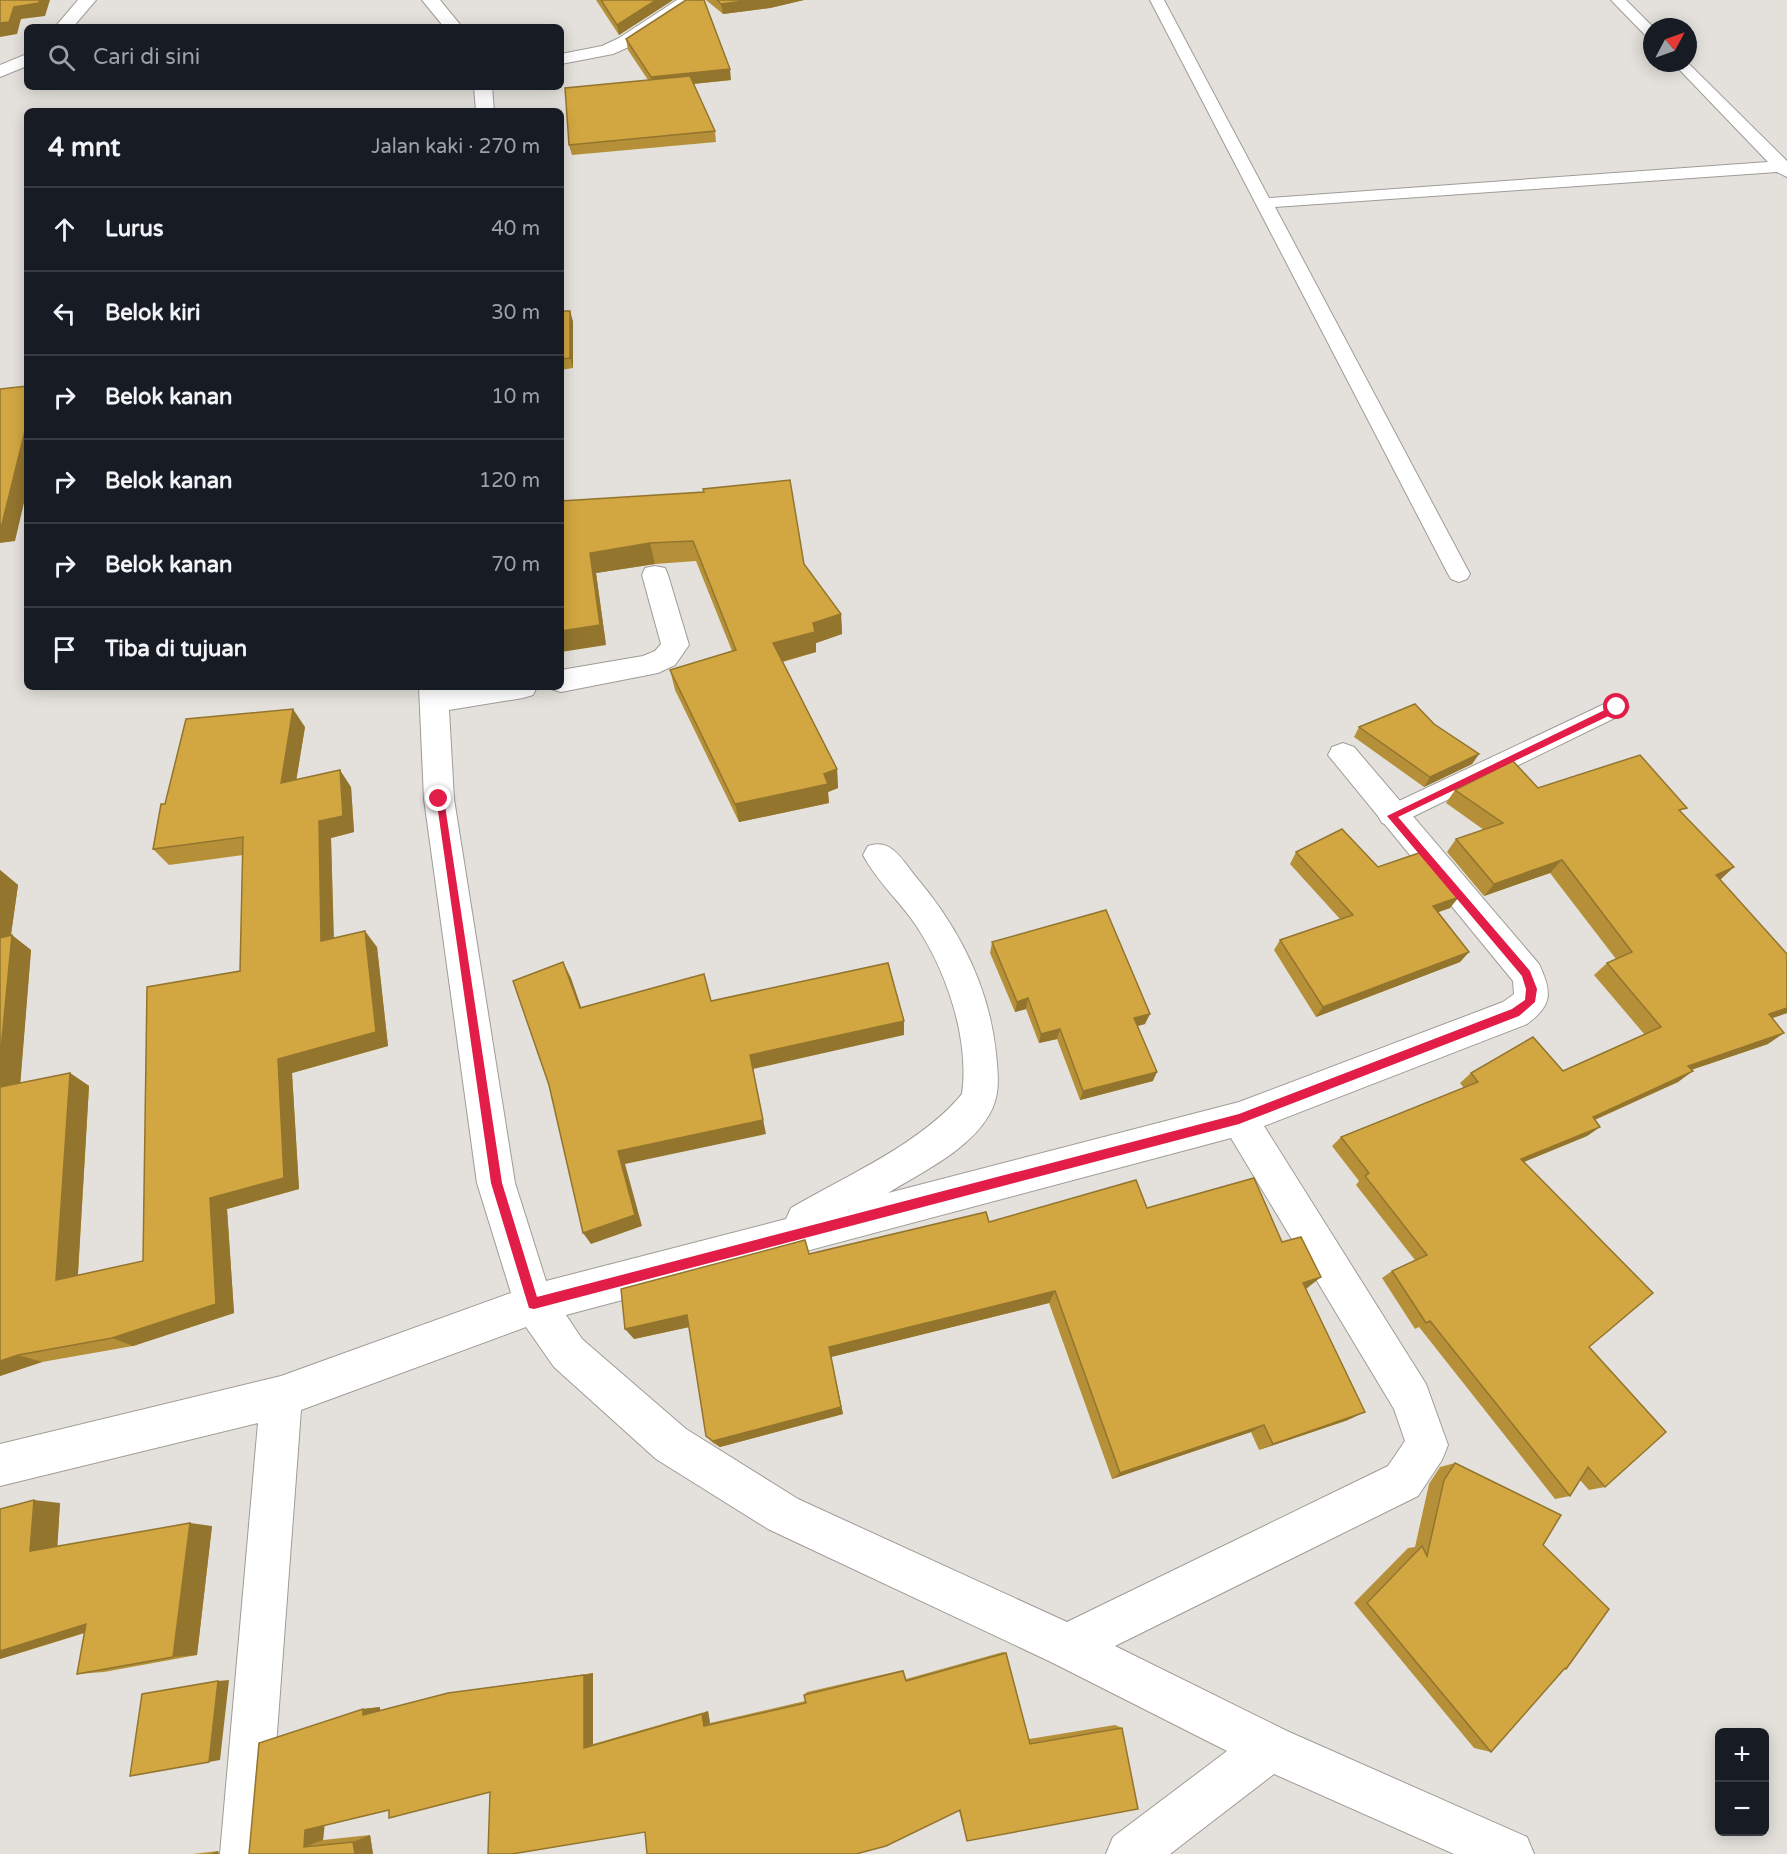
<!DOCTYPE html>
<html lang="id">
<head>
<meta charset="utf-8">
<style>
  :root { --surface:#171b24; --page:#20242c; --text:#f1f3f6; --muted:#9ea1a6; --line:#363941 }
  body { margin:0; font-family:"Varela Round",sans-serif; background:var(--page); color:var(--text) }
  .controls { position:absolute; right:18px; bottom:18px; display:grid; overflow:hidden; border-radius:9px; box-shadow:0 3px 15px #0003 }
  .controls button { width:54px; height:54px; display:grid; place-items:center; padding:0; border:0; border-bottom:2px solid var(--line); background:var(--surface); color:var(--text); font:30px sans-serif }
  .compass { position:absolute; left:1643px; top:18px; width:54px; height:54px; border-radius:50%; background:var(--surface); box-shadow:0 3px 15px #0003; rotate:49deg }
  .stop { position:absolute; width:18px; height:18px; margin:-14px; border:4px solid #e11d48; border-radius:50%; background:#fff }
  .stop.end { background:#e11d48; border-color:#fff; box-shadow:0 2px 6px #0008 }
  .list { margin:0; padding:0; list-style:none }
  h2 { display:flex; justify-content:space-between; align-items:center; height:78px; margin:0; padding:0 24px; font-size:26px }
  h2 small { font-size:20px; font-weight:400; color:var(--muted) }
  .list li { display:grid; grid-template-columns:39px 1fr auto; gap:18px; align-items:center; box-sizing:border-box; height:84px; padding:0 24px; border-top:2px solid var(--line) }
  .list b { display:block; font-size:22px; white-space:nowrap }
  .list em { font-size:20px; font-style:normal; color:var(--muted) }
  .icon { flex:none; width:33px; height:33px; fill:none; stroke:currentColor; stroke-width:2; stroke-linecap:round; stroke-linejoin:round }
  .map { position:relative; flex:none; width:1787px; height:1854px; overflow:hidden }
  .search { position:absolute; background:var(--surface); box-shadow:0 3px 15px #0003; left:24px; top:24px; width:540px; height:66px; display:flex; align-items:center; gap:15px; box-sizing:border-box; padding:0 21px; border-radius:9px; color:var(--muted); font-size:22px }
  .panel { position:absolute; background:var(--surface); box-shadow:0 3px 15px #0003; left:24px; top:108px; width:540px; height:582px; border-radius:9px }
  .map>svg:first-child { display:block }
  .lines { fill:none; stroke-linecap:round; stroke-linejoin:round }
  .lane-casing { stroke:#9f9c97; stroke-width:2 }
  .street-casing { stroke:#9f9c97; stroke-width:2 }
  .lane { fill:#fff; fill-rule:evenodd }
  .street { fill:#fff; fill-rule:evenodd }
  .wall { fill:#b59038 }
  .shaded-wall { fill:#93752e }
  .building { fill:#d2a741; stroke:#93752e; stroke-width:1.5 }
  .route { fill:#e11d48 }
</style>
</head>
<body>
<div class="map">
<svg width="1787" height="1854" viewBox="0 0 1787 1854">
  <rect width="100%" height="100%" fill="#e4e1dc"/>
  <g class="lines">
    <g class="lane-casing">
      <g id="lane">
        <path d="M1150,0H1164L1269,198L1768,162L1673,63H1688L1787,161V177L1777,172L1275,207L1470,574L1467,579L1459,582L1451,579L1448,574Z"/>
        <path d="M1611,0H1626L1653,27L1652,38L1647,37Z"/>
        <path d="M1617,698L1625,701L1629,707L1625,713L1400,823L1391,826L1382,823L1378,816L1382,809Z"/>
      </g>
    </g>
    <g class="street-casing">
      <g id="street">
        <path d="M78,0H96L73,27H55Z"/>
        <path d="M422,0H440L462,27H444Z"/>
        <path d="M677,0H698L631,46L613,54L561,64V54L602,46L619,38Z"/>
        <path d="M27,54V66L0,77V65Z"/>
        <path d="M474,87H492L494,111H476Z"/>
        <path d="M655,566L665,568L668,575L689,645L675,665L658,673L561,692L551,689L561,687V670L643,656L655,651L661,644L642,575L645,568Z"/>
        <path d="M419,687H537L533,695L523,698L449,710L454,799L515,1183L546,1281L786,1219L791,1208C846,1176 922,1143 962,1094C970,1036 944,963 910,917C895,897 875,878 863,855L868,846C892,838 902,860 916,877C959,928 989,986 996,1053C998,1075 1001,1095 989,1115C969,1150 922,1172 888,1193L1239,1102L1503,1002L1514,994L1513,981L1328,755L1332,747L1343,743L1354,747L1539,964C1552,992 1553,1005 1527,1024L1264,1126L1426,1384L1448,1445L1442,1460L1418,1496L1115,1646L1287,1731L1527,1837L1534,1854H1454L1274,1774L1170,1854H1106L1113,1837L1227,1751L1051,1662L768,1529L656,1459L554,1367L526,1327L301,1410L268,1854H220L258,1423L0,1486V1444L281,1376L511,1293L477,1183L424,799ZM1231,1138L1394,1409L1405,1441L1388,1466L1067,1622L798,1499L686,1429L582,1339L566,1315Z"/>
      </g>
    </g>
    <use href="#lane" class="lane"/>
    <use href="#street" class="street"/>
  </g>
  <g class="wall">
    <path d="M596,0H673L619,35Z"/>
    <path d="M706,0H804L770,8L723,14Z"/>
    <path d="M626,39L731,80L693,84L715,131L716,142L572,155L569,145L648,80L628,50Z"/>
    <path d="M561,311H570L573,322V368L561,370Z"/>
    <path d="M561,501L804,564L841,614L842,634L816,643V652L783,662L837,769L838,788L828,792L829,803L739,822L675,690L670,670L732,651L696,561L655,564L596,573L606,645Z"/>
    <path d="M305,727L296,780L351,787L354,832L331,838L334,938L377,947L388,1046L292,1073L299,1189L227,1209L234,1313L133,1346L42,1362L0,1376V870L18,885L11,935L31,950L20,1083L70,1073L89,1086L78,1275L143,1261L240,971L243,855L169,865L153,849L165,804Z"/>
    <path d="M1359,727L1479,754L1472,764L1424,787L1354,737Z"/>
    <path d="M1538,788L1682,813L1720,879L1787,1013L1772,1018L1768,1044L1691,1070L1678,1082L1595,1120L1600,1127L1587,1136L1524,1162L1589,1347L1605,1487L1589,1490L1580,1480L1570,1496L1555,1499L1419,1327L1415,1329L1382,1278L1392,1271L1415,1260L1356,1185L1359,1181L1332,1146L1341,1137L1464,1088L1460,1083L1471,1073L1563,1071L1645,1035L1594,975L1607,963L1616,959L1550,873L1484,896L1447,852L1456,839L1484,830L1446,803L1455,790Z"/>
    <path d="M1296,852L1378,867L1450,908L1438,912L1469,952L1460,962L1316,1017L1274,950L1280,940L1340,919L1290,864Z"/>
    <path d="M992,942L1145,1024L1137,1026L1153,1081L1080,1100L1057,1039L1039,1043L1026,1009L1015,1012L990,953Z"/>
    <path d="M1147,1208L1282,1242L1306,1289L1348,1420L1259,1450L1251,1432L1112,1479L1049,1303L831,1357L843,1414L720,1447L713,1443L706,1436L689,1327L634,1339L809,1254L989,1222Z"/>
    <path d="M1455,1463L1543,1545L1566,1669H1563L1491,1752L1474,1748L1354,1603L1408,1548L1415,1547L1429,1484L1440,1467Z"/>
    <path d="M60,1503L57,1546L212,1526L197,1655L104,1672L77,1674L85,1633L0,1659Z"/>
    <path d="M1003,1652L1006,1653L1029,1739L1115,1725L1122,1728L967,1841L959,1811L645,1832L490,1792L389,1810L324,1826L323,1840L370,1835L373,1854H249L363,1709L380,1707V1711L462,1691L593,1673V1744L708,1711L710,1723L805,1701L804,1695L807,1692L903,1670L906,1679Z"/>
    <path d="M218,1851L219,1854H193Z"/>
  </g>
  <g class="shaded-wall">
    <path d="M40,0H50L45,16L21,19L17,34L0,37V23L14,7Z"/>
    <path d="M656,0H673L619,35L617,25Z"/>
    <path d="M751,0H804L770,8L723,14L721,4Z"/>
    <path d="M730,69L731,80L653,88L651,77Z"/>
    <path d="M570,311L573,322V368L570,358Z"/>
    <path d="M27,423V490L15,541L0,543V525Z"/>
    <path d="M650,543L655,564L596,573L606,645L561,652V631L590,553Z"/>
    <path d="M841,614L842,634L816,643V652L776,663L773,643L813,623Z"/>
    <path d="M293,709L305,727L293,800L281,783Z"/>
    <path d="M1479,754L1472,764L1424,787L1430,777Z"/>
    <path d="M837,769L838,788L828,792L829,803L739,822L735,804Z"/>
    <path d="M340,770L351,787L354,832L331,838L334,956L321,941L319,821Z"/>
    <path d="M1562,860L1550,873L1484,896L1494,884Z"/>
    <path d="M1734,867L1720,880L1716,875Z"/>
    <path d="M0,870L18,885L8,955L0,950Z"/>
    <path d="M1459,897L1450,908L1425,917L1433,906Z"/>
    <path d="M365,931L377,947L388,1046L292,1073L299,1189L227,1209L234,1313L133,1346L112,1338L210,1198L278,1059Z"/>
    <path d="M12,935L31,950L19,1100L0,1089V1060Z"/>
    <path d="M1469,952L1460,962L1316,1017L1323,1007Z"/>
    <path d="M563,962L571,978L587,1024L580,1008Z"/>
    <path d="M1028,998L1026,1009L1015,1012L1017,1002Z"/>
    <path d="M1787,1008V1013L1753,1025L1769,1014Z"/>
    <path d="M1150,1014L1145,1024L1130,1028L1134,1018Z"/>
    <path d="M904,1021V1035L753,1069L766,1134L625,1164L642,1226L591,1244L583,1233L618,1151L750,1055Z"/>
    <path d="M1060,1029L1057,1039L1039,1043L1041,1034Z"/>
    <path d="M1784,1033L1768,1044L1673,1076L1688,1066Z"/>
    <path d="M1693,1071L1678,1082L1580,1126L1593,1117Z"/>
    <path d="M1157,1072L1153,1081L1080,1100L1083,1091Z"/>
    <path d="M70,1073L89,1086L77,1288L56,1280Z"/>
    <path d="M1600,1127L1587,1136L1509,1168L1521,1159Z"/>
    <path d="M1321,1277L1306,1289L1303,1283Z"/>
    <path d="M1055,1291L1049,1303L831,1357L843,1414L720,1447L713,1441L829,1347Z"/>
    <path d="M687,1315L694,1326L634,1339L625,1329Z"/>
    <path d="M18,1355L42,1362L0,1376V1361Z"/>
    <path d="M1365,1412L1348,1420L1259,1450L1273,1444Z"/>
    <path d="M1264,1425L1251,1432L1112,1479L1120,1473Z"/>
    <path d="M34,1500L60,1503L57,1553L30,1551Z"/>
    <path d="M190,1523L212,1526L197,1655L173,1657Z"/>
    <path d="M86,1624H112L0,1659V1651Z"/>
    <path d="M593,1673V1744L584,1748V1675Z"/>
    <path d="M229,1680L220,1760L209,1762L218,1681Z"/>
    <path d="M380,1707V1712L363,1715V1709Z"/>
    <path d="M708,1711L710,1723L704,1726L702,1714Z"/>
    <path d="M325,1823L323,1840L304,1847L305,1830Z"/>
    <path d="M370,1835L373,1854H355L353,1842Z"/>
    <path d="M218,1851L219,1854H210Z"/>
  </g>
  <g class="building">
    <path d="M0,0H40L39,3L14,7L9,22L0,23Z"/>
    <path d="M601,0H656L617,25Z"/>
    <path d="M686,0H704L730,69L651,77L626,39Z"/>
    <path d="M717,0H751L721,4Z"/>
    <path d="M690,76L715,131L569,145L565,88Z"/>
    <path d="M561,311H570V358L561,359Z"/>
    <path d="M27,386V423L2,524L0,525V389Z"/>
    <path d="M790,480L804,564L841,614L813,623L815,632L773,643L837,769L824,774L828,784L735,804L670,670L736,650L693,541L650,543L590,553L600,625L561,631V501L704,492L703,489Z"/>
    <path d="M1415,704L1434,724L1479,754L1430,777L1359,727Z"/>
    <path d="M293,709L281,783L340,770L343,816L319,821L321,941L365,931L376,1032L278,1059L284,1178L210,1198L216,1304L112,1338L18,1355L0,1361V1087L70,1073L56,1280L143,1261L147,987L240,971L243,837L153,849L161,804H165L186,719Z"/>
    <path d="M1640,755L1687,808L1679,810L1734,867L1716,875L1787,954V1008L1769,1014L1784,1033L1688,1066L1693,1071L1593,1117L1600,1127L1521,1159L1653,1293L1589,1347L1666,1432L1605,1487L1588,1467L1570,1496L1430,1321L1426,1323L1392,1271L1427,1255L1365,1176L1369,1173L1341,1137L1478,1082L1471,1073L1533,1037L1563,1071L1661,1027L1607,963L1632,952L1562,860L1494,884L1456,839L1503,823L1455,790L1513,761L1538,788Z"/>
    <path d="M1342,829L1378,867L1422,852L1459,897L1433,906L1469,952L1323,1007L1280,940L1353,915L1296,852Z"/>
    <path d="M1106,910L1150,1014L1134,1018L1157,1072L1083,1091L1060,1029L1041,1034L1028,998L1017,1002L992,942Z"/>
    <path d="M12,935L0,1060V938Z"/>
    <path d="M563,962L580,1008L704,974L711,1001L888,963L904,1021L750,1055L763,1120L618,1151L635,1215L583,1233L549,1085L513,981Z"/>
    <path d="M1254,1178L1282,1242L1301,1237L1321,1277L1303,1283L1365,1412L1273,1444L1264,1425L1120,1473L1055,1291L829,1347L841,1407L713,1441L706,1436L687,1315L625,1329L621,1289L805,1240L809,1254L986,1212L989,1222L1136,1180L1147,1208Z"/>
    <path d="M1455,1463L1561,1515L1543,1545L1609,1609L1566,1669L1565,1668L1491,1752L1367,1603L1422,1546L1427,1556L1444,1480Z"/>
    <path d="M34,1500L30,1551L190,1523L173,1657L77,1674L86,1624L0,1651V1509Z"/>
    <path d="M1006,1653L1030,1744L1122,1728L1138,1809L967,1841L960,1810L886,1846L856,1854H647L645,1832L512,1854H488L490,1792L389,1818V1810L305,1830L304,1847L353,1842L355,1854H249L259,1743L363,1709V1715L448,1693L584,1675V1748L702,1714L704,1726L806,1703L804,1695L903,1671L906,1681Z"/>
    <path d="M218,1681L209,1762L130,1776L142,1694Z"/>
  </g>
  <path class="route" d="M1617,704L1622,707L1621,710L1398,817L1530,971L1537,989L1535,1002L1519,1016L1239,1124L534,1309L529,1308L491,1183L436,797L444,799L502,1183L537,1297L1239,1114L1512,1009L1525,1000L1526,989L1522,976L1387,816Z"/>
</svg>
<div class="controls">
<button>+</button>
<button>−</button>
</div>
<svg class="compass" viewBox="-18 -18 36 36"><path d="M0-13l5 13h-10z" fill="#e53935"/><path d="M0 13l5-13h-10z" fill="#9ea1a6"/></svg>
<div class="stop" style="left:1617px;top:707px"></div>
<div class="stop end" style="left:439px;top:799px"></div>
<div class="search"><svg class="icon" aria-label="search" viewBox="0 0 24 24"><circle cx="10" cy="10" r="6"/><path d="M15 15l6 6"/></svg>Cari di sini</div>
<section class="panel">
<h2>4 mnt<small>Jalan kaki · 270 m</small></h2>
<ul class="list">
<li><svg class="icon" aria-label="ahead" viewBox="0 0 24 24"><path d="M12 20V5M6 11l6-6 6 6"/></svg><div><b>Lurus</b></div><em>40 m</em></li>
<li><svg class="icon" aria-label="left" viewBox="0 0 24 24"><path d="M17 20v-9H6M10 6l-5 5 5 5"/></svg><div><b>Belok kiri</b></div><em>30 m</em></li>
<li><svg class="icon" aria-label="right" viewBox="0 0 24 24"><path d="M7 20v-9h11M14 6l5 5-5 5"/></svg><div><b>Belok kanan</b></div><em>10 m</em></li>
<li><svg class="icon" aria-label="right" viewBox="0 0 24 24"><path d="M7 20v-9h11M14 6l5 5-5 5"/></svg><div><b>Belok kanan</b></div><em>120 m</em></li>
<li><svg class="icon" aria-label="right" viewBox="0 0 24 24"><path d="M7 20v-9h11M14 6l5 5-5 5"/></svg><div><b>Belok kanan</b></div><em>70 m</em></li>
<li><svg class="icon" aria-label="arrive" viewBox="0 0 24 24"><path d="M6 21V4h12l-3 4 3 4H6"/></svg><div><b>Tiba di tujuan</b></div></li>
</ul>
</section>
</div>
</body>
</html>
